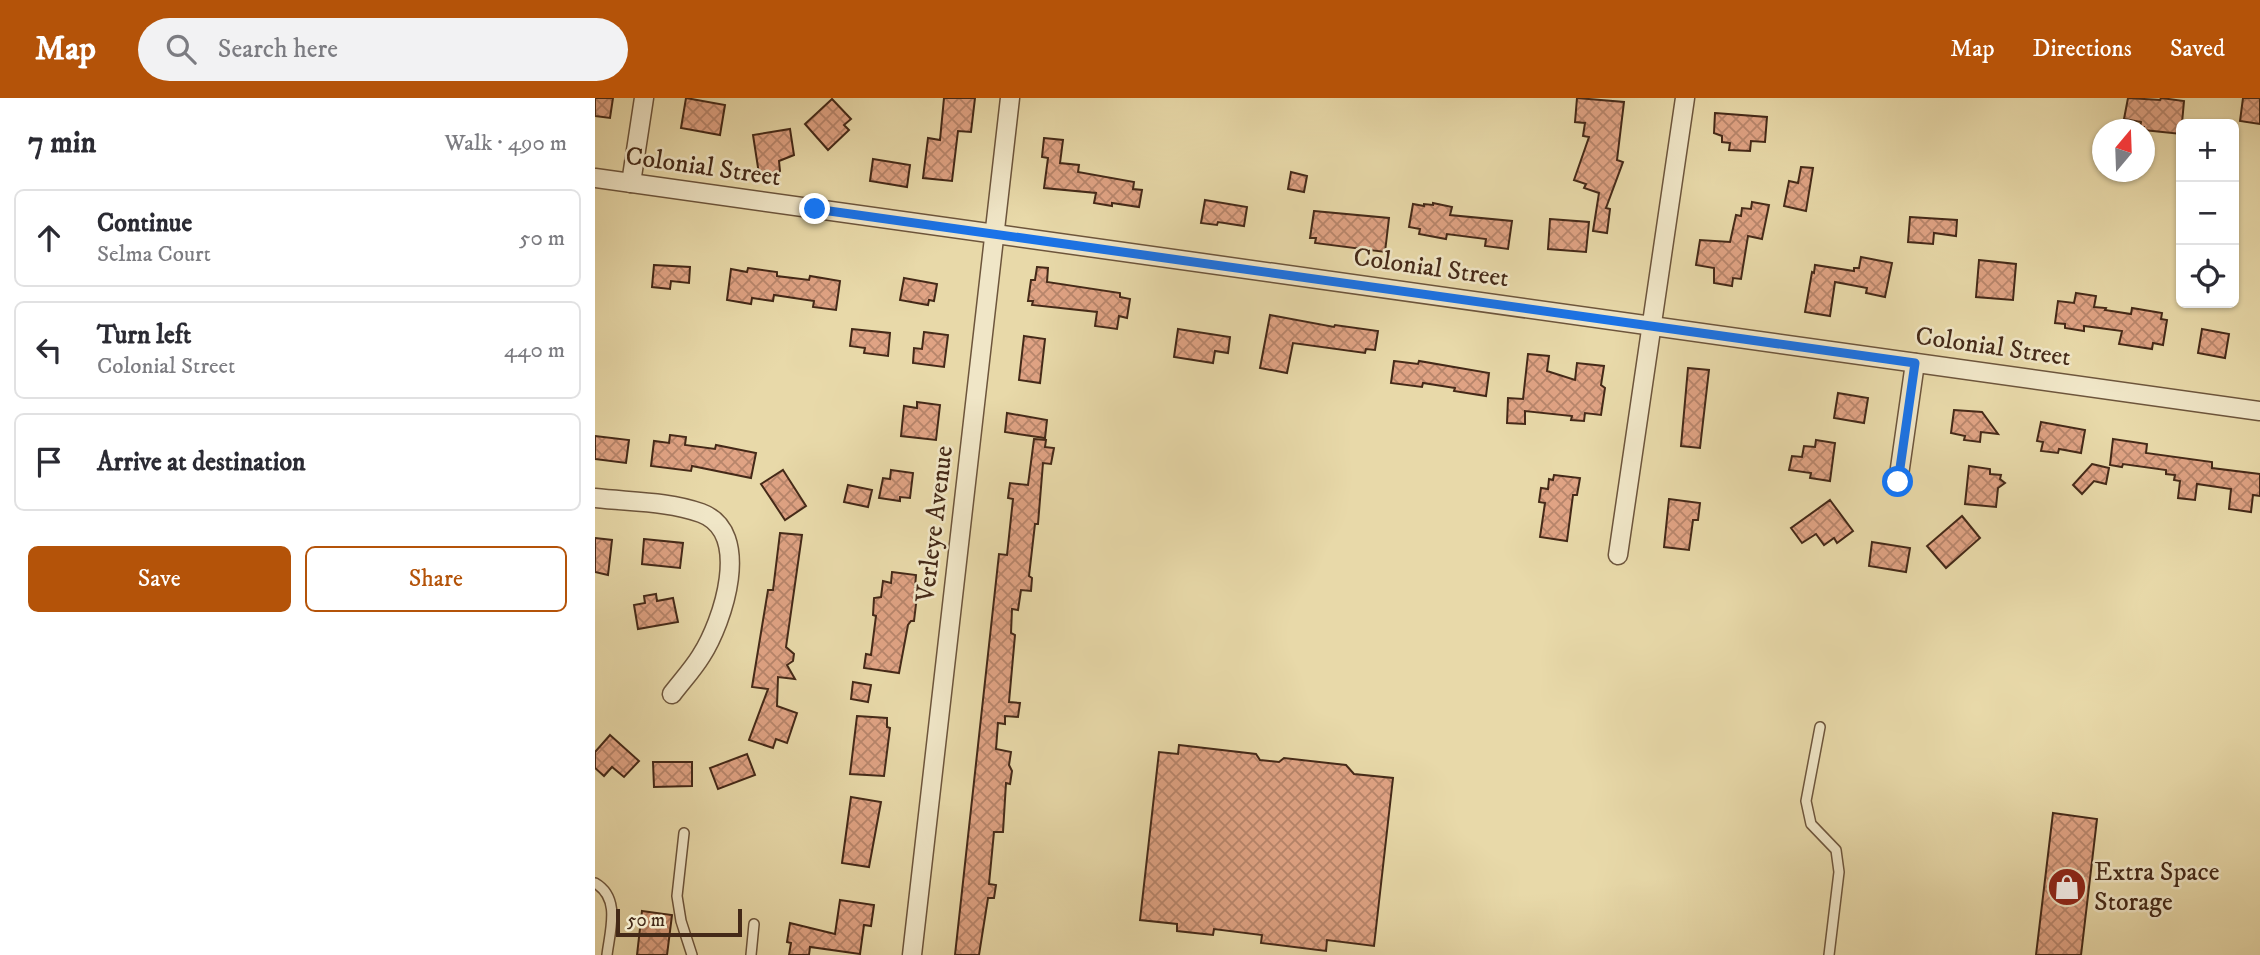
<!DOCTYPE html>
<html lang="en">
<head>
<meta charset="utf-8">
<style>
  :root { --surface:#fff; --page:#f2f2f3; --text:#2b2b33; --muted:#7c7c81; --line:#e1e1e2; --accent:#b45309 }
  body { margin:0; font-family:"IM FELL DW Pica",serif; background:var(--page); color:var(--text) }
  .controls { position:absolute; right:21px; top:21px; display:grid; overflow:hidden; border-radius:10px; box-shadow:0 2px 5px #0004 }
  .controls button { width:63px; height:63px; display:grid; place-items:center; padding:0; border:0; border-bottom:2px solid var(--line); background:var(--surface); color:var(--text); font:35px sans-serif }
  .compass { position:absolute; left:1497px; top:21px; width:63px; height:63px; border-radius:50%; background:var(--surface); box-shadow:0 2px 5px #0004; rotate:19deg }
  .scale { position:absolute; left:21px; bottom:18px; width:126px; box-sizing:border-box; padding-left:7px; border:4px solid #442918; border-top:0; font-size:19px; line-height:24px; white-space:nowrap; color:#442918; -webkit-text-stroke:5px #f0e6c7; paint-order:stroke }
  .stop { position:absolute; width:21px; height:21px; margin:-16px; border:5px solid #1a73e8; border-radius:50%; background:#fff }
  .stop.end { background:#1a73e8; border-color:#fff; box-shadow:0 2px 7px #0008 }
  .list { margin:0; padding:0; list-style:none }
  h2 { display:flex; justify-content:space-between; align-items:center; height:91px; margin:0; padding:0 28px; font-size:30px }
  h2 small { font-size:23px; font-weight:400; color:var(--muted) }
  .list li { display:grid; grid-template-columns:46px 1fr auto; gap:21px; align-items:center; box-sizing:border-box; height:98px; margin:0 14px 14px; padding:0 14px; border:2px solid var(--line); border-radius:10px }
  .list b { display:block; font-size:26px; white-space:nowrap }
  .list p { margin:0; font-size:23px; white-space:nowrap; color:var(--muted) }
  .list em { font-size:23px; font-style:normal; color:var(--muted) }
  .actions { display:flex; gap:14px; padding:21px 28px }
  .actions a { flex:1; padding:16px 0; border:2px solid var(--accent); border-radius:10px; text-align:center; font-size:24px; color:var(--accent) }
  .actions .main { background:var(--accent); color:#fff }
  .icon { flex:none; width:38px; height:38px; fill:none; stroke:currentColor; stroke-width:2; stroke-linecap:round; stroke-linejoin:round }
  .map { position:relative; flex:none; width:1665px; height:857px; overflow:hidden }
  header { display:flex; align-items:center; gap:42px; box-sizing:border-box; height:98px; padding:0 35px; background:var(--accent); color:#fff }
  header strong { font-size:33px }
  nav { display:flex; gap:38px; margin-inline-start:auto; font-size:24px }
  .search { width:490px; height:63px; background:var(--page); display:flex; align-items:center; gap:18px; box-sizing:border-box; padding:0 24px; border-radius:38px; color:var(--muted); font-size:26px }
  main { display:flex }
  aside { flex:1; background:var(--surface) }
  .map>svg:first-child { display:block }
  .building { fill:url(#building-cross-hatch); stroke:#442918; stroke-width:2 }
  .lines { fill:none; stroke-linecap:round; stroke-linejoin:round }
  .lane-casing { stroke:#6d553c; stroke-width:12 }
  .street-casing { stroke:#6d553c; stroke-width:21 }
  .lane { stroke:#f0e6c7; stroke-width:9 }
  .street { stroke:#f0e6c7; stroke-width:18 }
  .route { stroke:#1a73e8; stroke-width:9 }
  .labels { text-anchor:middle; dominant-baseline:central; stroke-width:5; stroke-linejoin:round; paint-order:stroke }
  .street-label { font-size:26px; fill:#442918; stroke:#f0e6c7 }
  .poi-label { font-size:26px; fill:#442918; stroke:#f0e6c7; text-anchor:start }
</style>
</head>
<body>
<header>
<strong>Map</strong>
<div class="search"><svg class="icon" aria-label="search" viewBox="0 0 24 24"><circle cx="10" cy="10" r="6"/><path d="M15 15l6 6"/></svg>Search here</div>
<nav><a>Map</a><a>Directions</a><a>Saved</a></nav>
</header>
<main>
<aside>
<h2>7 min<small>Walk · 490 m</small></h2>
<ul class="list">
<li><svg class="icon" aria-label="ahead" viewBox="0 0 24 24"><path d="M12 20V5M6 11l6-6 6 6"/></svg><div><b>Continue</b><p>Selma Court</p></div><em>50 m</em></li>
<li><svg class="icon" aria-label="left" viewBox="0 0 24 24"><path d="M17 20v-9H6M10 6l-5 5 5 5"/></svg><div><b>Turn left</b><p>Colonial Street</p></div><em>440 m</em></li>
<li><svg class="icon" aria-label="arrive" viewBox="0 0 24 24"><path d="M6 21V4h12l-3 4 3 4H6"/></svg><div><b>Arrive at destination</b></div></li>
</ul>
<div class="actions"><a class="main">Save</a><a>Share</a></div>
</aside>
<div class="map">
<svg width="1665" height="857" viewBox="0 0 1665 857">
  <defs>
    <pattern id="building-cross-hatch" width="8" height="8" patternUnits="userSpaceOnUse" patternTransform="scale(1.75)"><rect width="8" height="8" fill="#e0a384"/><path d="M0 0l8 8M0 8l8-8" fill="none" stroke="#b7856b"/></pattern>
  </defs>
  <rect width="100%" height="100%" fill="#e8d9a9"/>
  <filter id="stains"><feTurbulence type="fractalNoise" baseFrequency=".00286" numOctaves="4"/><feColorMatrix values="0 0 0 0 .2 0 0 0 0 .09 0 0 0 0 .02 0 0 0 .5 -.17"/></filter>
  <radialGradient id="worn" r=".72"><stop offset=".6" stop-color="#630" stop-opacity="0"/><stop offset="1" stop-color="#630" stop-opacity=".3"/></radialGradient>
  <g class="building">
    <path d="M0,0H18L15,20L0,18Z"/>
    <path d="M91,0L130,7L125,37L86,30Z"/>
    <path d="M349,0H380L376,34L363,33L357,83L328,80L333,40L345,42Z"/>
    <path d="M982,0L1029,4L1022,62L1028,64L1011,110L1015,111L1012,135L998,133L1004,95L989,90L991,86L979,82L994,39L988,38L990,25L980,24Z"/>
    <path d="M1533,0L1565,2L1566,0L1589,3L1586,36L1549,32V29H1545L1546,24L1529,21Z"/>
    <path d="M1648,0H1665V26L1645,23Z"/>
    <path d="M237,1L256,21L249,27L254,32L233,52L210,26Z"/>
    <path d="M1120,15L1172,19L1170,44L1156,43L1155,53L1134,52L1135,45L1127,44V38L1119,35Z"/>
    <path d="M195,31L199,57L184,63L185,73L180,80L172,82L164,76L158,37Z"/>
    <path d="M449,40L468,42L465,65L484,67L483,74L539,84L538,91L547,92L544,109L517,105V108L499,105L501,95L449,90L453,60L447,59Z"/>
    <path d="M278,61L315,67L312,89L275,83Z"/>
    <path d="M1206,69L1218,70L1211,113L1189,108L1194,83L1203,85Z"/>
    <path d="M696,74L712,78L709,94L693,91Z"/>
    <path d="M610,102L652,109L649,128L623,124L622,127L606,125Z"/>
    <path d="M1157,104L1174,107L1167,141L1153,138L1146,181L1138,180L1137,188L1119,185V170L1101,167L1105,142L1135,144L1141,117L1146,118L1147,110L1156,111Z"/>
    <path d="M838,105L857,109L855,117L917,123L913,151L890,148L891,141L852,136L851,141L824,136L825,131L814,129L818,106L829,108V106L838,107Z"/>
    <path d="M719,113L794,120L790,154L720,145L721,140H715Z"/>
    <path d="M1315,119L1362,122L1361,138L1339,135L1338,146L1313,144Z"/>
    <path d="M955,121L994,124L991,154L953,151Z"/>
    <path d="M1266,159L1297,165L1290,199L1271,195L1272,190L1240,184L1235,218L1210,214L1217,174L1219,175L1220,167L1259,173V170H1264Z"/>
    <path d="M1384,162L1421,166L1418,202L1381,199Z"/>
    <path d="M59,167L95,169L94,185L76,183L75,191L57,189Z"/>
    <path d="M442,169L453,170L452,184L525,195V199L535,201L532,220L524,218L522,231L500,228L502,214L437,207L438,203H433L436,182H440Z"/>
    <path d="M153,170L182,174V178L214,182L215,178L245,183L241,212L218,209L219,203L179,197L178,203L157,200L156,206L132,202L136,171L152,174Z"/>
    <path d="M309,180L342,186L339,203L334,202L333,207L305,202Z"/>
    <path d="M1481,195L1501,198L1499,209L1511,210L1510,212L1536,216L1537,210L1567,215L1566,221L1572,222L1568,247L1558,245L1557,251L1524,246L1527,233L1489,228V233L1470,230V226L1460,225L1463,203L1479,205Z"/>
    <path d="M675,217L739,229L740,227L783,233L780,252L771,251L770,255L698,245L692,275L665,270Z"/>
    <path d="M257,231L295,235L293,258L269,255L270,250L255,248Z"/>
    <path d="M583,231L635,239L633,255L620,253L618,265L579,259Z"/>
    <path d="M1607,231L1634,236L1630,260L1603,255Z"/>
    <path d="M329,234L353,237L349,269L318,265L319,250L327,251Z"/>
    <path d="M429,238L450,241L445,285L424,282Z"/>
    <path d="M933,256L954,258L952,273L980,282L982,265L1009,268L1006,287L1010,290L1006,317L990,315L989,323L976,322L977,318L930,313V326L912,325L913,300L928,301Z"/>
    <path d="M799,263L823,266L824,263L894,275L891,298L859,293L860,290L828,285L827,289L796,285Z"/>
    <path d="M1093,270L1114,272L1105,350L1086,348Z"/>
    <path d="M1243,295L1273,300L1269,325L1239,320Z"/>
    <path d="M322,304L345,307L341,342L306,338L309,308L322,310Z"/>
    <path d="M1359,312L1387,314L1403,336L1386,334L1385,344L1369,342L1370,338L1356,335Z"/>
    <path d="M412,315L452,322L450,340L410,334Z"/>
    <path d="M1446,324L1490,332L1486,355L1464,351L1463,355L1446,353L1448,344L1442,343Z"/>
    <path d="M75,337L91,339L90,347L120,351L121,347L161,355L156,380L97,368L96,373L56,368L59,343L74,345Z"/>
    <path d="M0,338L34,342L31,365L0,361Z"/>
    <path d="M439,341L451,342L450,349L459,350L456,366L448,365L443,426H440L434,478L437,480L436,493L426,492L423,512L417,511L416,535L420,537L414,604L425,605L423,619L410,618V626L403,625L401,651L416,654L414,667L417,673L415,686L411,685L408,734H399L394,786L401,787L399,800H393L384,857H360L404,456L412,457L418,401L413,400L415,385L433,387Z"/>
    <path d="M1518,341L1552,346L1551,355L1617,364V370L1665,376V398L1658,397L1656,414L1634,411L1636,391L1602,386L1600,402L1583,400L1585,383L1579,382L1580,377L1571,376V372L1528,366L1527,369L1515,367Z"/>
    <path d="M1221,342L1240,345L1235,383L1215,380L1216,375L1194,372L1197,358L1207,359L1209,348L1220,349Z"/>
    <path d="M1497,366L1514,370L1511,386L1499,383L1487,396L1478,387Z"/>
    <path d="M1374,368L1395,371V376L1406,377L1405,381L1410,385L1403,390L1401,409L1370,406Z"/>
    <path d="M188,372L211,408L190,422L166,386Z"/>
    <path d="M296,372L318,375L315,400L305,399V403L284,400L288,380L295,381Z"/>
    <path d="M959,377L985,380L982,397H978L972,443L945,439L950,405L944,404L946,390L953,391L954,381L958,382Z"/>
    <path d="M253,387L277,392L273,409L249,404Z"/>
    <path d="M1074,401L1105,405L1103,422H1098L1094,452L1069,449Z"/>
    <path d="M1235,402L1258,433L1242,445L1239,440L1229,447L1221,436L1207,445L1196,430Z"/>
    <path d="M1367,418L1385,440L1351,470L1332,448Z"/>
    <path d="M185,435L207,437L191,549L199,556L198,563L192,567L200,581L183,579L182,608L202,615L192,645L181,641L178,650L154,642L173,591L157,589L173,492H178Z"/>
    <path d="M0,440L17,442L13,477L0,474Z"/>
    <path d="M49,441L88,445L85,470L47,466Z"/>
    <path d="M1277,444L1315,450L1311,474L1274,468Z"/>
    <path d="M297,474L321,477L320,489H323L319,523H316L313,527L304,575L269,570L271,556L276,557L281,518L278,517L279,500L286,499L288,483L296,485Z"/>
    <path d="M61,496L62,503L78,500L83,524L43,531L39,507L50,505L49,498Z"/>
    <path d="M258,584L276,587L273,604L256,601Z"/>
    <path d="M262,618L292,620V629L295,630L289,678L255,676Z"/>
    <path d="M15,637L44,663L29,679L17,669L9,678L0,670V654Z"/>
    <path d="M584,647L661,656L665,662L684,664L689,660L751,667L759,676L798,680L779,848L732,842L731,853L666,845L667,837L619,831L618,837L582,833V826L545,822L564,654L583,656Z"/>
    <path d="M152,656L160,677L123,691L115,670Z"/>
    <path d="M58,664H97V688L59,689Z"/>
    <path d="M256,699L286,704L274,769L247,765Z"/>
    <path d="M1458,715L1502,721L1486,857H1441Z"/>
    <path d="M245,802L279,807L276,828L269,827L265,856L215,849L214,857H194L196,845L192,844L195,825L240,836Z"/>
    <path d="M47,813L77,817L72,857H42Z"/>
  </g>
  <g class="lines">
    <g class="lane-casing">
      <g id="lane">
        <path d="M1225,629L1211,703L1216,726L1241,752L1244,774L1234,857"/>
        <path d="M89,735L82,798L86,823L97,857"/>
        <path d="M0,785C26,800 15,832 12,857"/>
        <path d="M156,857L159,826"/>
      </g>
    </g>
    <g class="street-casing">
      <g id="street">
        <path d="M0,80L1665,313"/>
        <path d="M36,85L49,0"/>
        <path d="M1303,384L1320,265"/>
        <path d="M0,400C34,404 73,403 106,415C158,434 128,524 106,558C98,571 87,583 77,596"/>
        <path d="M1023,457L1090,0"/>
        <path d="M317,857L415,0"/>
      </g>
    </g>
    <use href="#lane" class="lane"/>
    <use href="#street" class="street"/>
  </g>
  <g class="lines">
    <path class="route" d="M220,111L1320,265L1303,384"/>
  </g>
  <defs>
    <g id="shop-disc" transform="scale(2.0125)"><circle r="9.5" fill="#8f2418" stroke="#f0e6c7"/><path d="M-5-2.5h2.3a2.7 3.5 0 0 1 5.4 0H5L5.5 6h-11ZM-1.5-2.5h3a1.5 2.3 0 0 0-3 0Z" fill="#fff"/></g>
  </defs>
  <g fill-rule="evenodd">
    <use href="#shop-disc" x="1472" y="789"/>
  </g>
  <g class="labels">
    <g class="street-label">
      <text transform="translate(108 69) rotate(8)">Colonial Street</text>
      <text transform="translate(836 170) rotate(8)">Colonial Street</text>
      <text transform="translate(1398 249) rotate(8)">Colonial Street</text>
      <text transform="translate(340 426) rotate(-83)">Verleye Avenue</text>
    </g>
    <g class="poi-label">
      <text x="1499" y="774">Extra Space<tspan x="1499" dy="30">Storage</tspan></text>
    </g>
  </g>
  <rect width="100%" height="100%" filter="url(#stains)"/>
  <rect width="100%" height="100%" fill="url(#worn)"/>
</svg>
<div class="controls">
<button>+</button>
<button>−</button>
<button><svg class="icon" aria-label="locate" viewBox="0 0 24 24"><circle cx="12" cy="12" r="6"/><path d="M12 2v4M12 18v4M2 12h4M18 12h4"/></svg></button>
</div>
<svg class="compass" viewBox="-18 -18 36 36"><path d="M0-13l5 13h-10z" fill="#e53935"/><path d="M0 13l5-13h-10z" fill="#7c7c81"/></svg>
<div class="scale">50 m</div>
<div class="stop" style="left:1303px;top:384px"></div>
<div class="stop end" style="left:220px;top:111px"></div>
</div>
</main>
</body>
</html>
